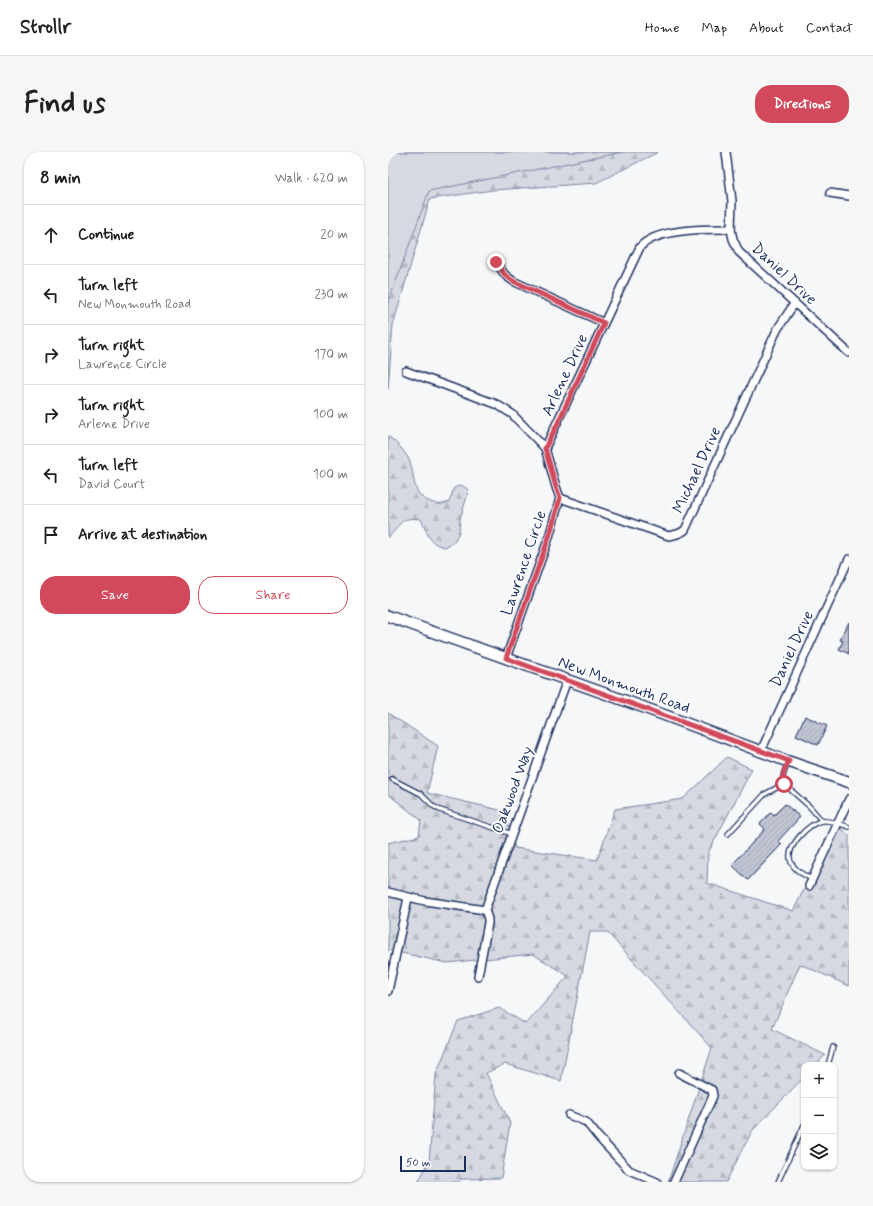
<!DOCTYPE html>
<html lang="en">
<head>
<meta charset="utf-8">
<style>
  :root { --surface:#fff; --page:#f6f6f6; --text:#202124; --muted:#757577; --line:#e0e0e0; --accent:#d1495b }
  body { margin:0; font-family:Mynerve,sans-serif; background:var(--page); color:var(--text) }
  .controls { position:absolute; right:12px; bottom:12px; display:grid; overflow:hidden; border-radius:8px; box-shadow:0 1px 3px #0004 }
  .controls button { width:36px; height:36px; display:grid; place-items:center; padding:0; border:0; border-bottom:1px solid var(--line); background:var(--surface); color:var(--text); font:20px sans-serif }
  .scale { position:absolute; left:12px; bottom:10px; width:66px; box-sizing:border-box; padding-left:4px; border:2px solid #1b2f5e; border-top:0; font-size:11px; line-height:14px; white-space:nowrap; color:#1b2f5e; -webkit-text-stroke:3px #fff; paint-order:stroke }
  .stop { position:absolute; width:12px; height:12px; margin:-9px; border:3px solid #d1495b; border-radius:50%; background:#fff }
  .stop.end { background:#d1495b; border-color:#fff; box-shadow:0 1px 4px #0008 }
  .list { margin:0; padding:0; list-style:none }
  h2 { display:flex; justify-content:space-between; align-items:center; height:52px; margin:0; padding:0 16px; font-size:17px }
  h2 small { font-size:13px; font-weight:400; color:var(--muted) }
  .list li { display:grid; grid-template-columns:26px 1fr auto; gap:12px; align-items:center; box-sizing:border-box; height:60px; padding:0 16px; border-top:1px solid var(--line) }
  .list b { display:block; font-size:15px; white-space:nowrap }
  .list p { margin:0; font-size:13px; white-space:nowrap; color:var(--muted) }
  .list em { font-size:13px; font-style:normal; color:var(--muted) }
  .actions { display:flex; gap:8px; padding:12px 16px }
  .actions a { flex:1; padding:9px 0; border:1px solid var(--accent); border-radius:16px; text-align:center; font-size:14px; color:var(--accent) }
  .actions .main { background:var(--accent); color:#fff }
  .icon { flex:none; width:22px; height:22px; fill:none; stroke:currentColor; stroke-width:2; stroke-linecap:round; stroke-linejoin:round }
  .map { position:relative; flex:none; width:461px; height:1030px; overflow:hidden; border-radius:16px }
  header { display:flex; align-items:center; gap:24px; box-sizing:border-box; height:56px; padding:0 20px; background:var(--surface); border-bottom:1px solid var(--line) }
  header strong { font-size:19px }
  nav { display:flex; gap:22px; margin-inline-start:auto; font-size:14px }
  .intro { display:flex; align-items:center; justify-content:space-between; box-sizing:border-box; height:96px; padding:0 24px }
  h1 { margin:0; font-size:28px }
  .button { padding:10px 18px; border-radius:16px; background:var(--accent); color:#fff; font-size:14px; font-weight:700 }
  main { display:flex; gap:24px; padding:0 24px }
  aside { flex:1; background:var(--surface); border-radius:16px; box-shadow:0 1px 3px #0004 }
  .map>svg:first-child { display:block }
  .forest { fill:url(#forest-firs); stroke:#7884a0 }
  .green { fill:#d6d9e2; stroke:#7884a0 }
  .building { fill:url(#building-hatch); stroke:#1b2f5e }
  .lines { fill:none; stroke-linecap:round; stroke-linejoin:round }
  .lane-casing { stroke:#1b2f5e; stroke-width:6 }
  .street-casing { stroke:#1b2f5e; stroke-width:10 }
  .secondary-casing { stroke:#1b2f5e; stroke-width:13 }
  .lane { stroke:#fff; stroke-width:3.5 }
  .street { stroke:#fff; stroke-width:7 }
  .secondary { stroke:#fff; stroke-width:10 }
  .route { stroke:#d1495b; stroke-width:5 }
  .labels { text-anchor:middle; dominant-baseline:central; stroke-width:3.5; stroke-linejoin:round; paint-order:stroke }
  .street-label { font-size:16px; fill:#1b2f5e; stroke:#fff }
</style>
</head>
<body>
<header>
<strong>Strollr</strong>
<nav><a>Home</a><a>Map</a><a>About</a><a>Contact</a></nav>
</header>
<div class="intro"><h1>Find us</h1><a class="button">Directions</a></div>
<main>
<aside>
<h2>8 min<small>Walk · 620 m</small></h2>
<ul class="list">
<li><svg class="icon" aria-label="ahead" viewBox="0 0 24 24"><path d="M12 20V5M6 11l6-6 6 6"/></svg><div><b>Continue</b></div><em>20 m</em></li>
<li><svg class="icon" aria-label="left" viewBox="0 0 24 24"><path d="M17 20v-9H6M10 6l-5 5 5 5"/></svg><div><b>Turn left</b><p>New Monmouth Road</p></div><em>230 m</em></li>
<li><svg class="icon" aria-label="right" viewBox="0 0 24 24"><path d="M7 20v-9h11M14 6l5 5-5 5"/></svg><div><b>Turn right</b><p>Lawrence Circle</p></div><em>170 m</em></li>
<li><svg class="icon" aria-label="right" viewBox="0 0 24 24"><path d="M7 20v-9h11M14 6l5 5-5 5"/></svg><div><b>Turn right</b><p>Arlene Drive</p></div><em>100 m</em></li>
<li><svg class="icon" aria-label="left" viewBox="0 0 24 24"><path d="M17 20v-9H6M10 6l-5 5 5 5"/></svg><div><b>Turn left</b><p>David Court</p></div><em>100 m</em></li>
<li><svg class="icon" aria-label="arrive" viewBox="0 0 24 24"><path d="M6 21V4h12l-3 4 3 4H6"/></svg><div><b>Arrive at destination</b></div></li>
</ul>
<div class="actions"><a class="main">Save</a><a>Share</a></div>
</aside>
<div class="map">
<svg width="461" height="1030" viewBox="0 0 461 1030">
  <defs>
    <pattern id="forest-firs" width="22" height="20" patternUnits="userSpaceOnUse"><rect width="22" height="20" fill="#d6d9e2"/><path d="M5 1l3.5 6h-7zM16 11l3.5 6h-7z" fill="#b7bbc4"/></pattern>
    <pattern id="building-hatch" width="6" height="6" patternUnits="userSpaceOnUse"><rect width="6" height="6" fill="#c0c4d3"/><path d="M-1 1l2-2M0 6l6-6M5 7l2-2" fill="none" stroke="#a4a9b8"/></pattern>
  </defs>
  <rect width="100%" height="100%" fill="#f6f7f9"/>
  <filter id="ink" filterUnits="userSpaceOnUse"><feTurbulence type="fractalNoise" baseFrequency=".025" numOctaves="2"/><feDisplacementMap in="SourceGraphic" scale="8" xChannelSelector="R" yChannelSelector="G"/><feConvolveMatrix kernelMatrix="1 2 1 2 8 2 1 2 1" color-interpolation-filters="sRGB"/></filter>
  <g filter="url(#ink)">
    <g class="forest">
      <path d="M0,0H270L208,31L105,38L42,47L5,173L0,237Z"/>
      <path d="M0,284C8,290 17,299 21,308C28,323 22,343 43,350C51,353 52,353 61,350L66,336L73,333L81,338L72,367L71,380L66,390L57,395C40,392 39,380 33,367C11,364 13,373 0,386Z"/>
      <path d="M0,561L50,594L39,641L116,659L127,696L209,708L227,657L295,647L339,605L364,617L320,701L319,731L405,759L449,673L461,683V834L412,812L384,877L437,903L428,913H416V925L364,979L338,1030H280L324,896L219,780H202L173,929L117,912L98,921L122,971L113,1026L74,1027L70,1030H30L41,1010L48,922L70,869L111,856L138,872L180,824L145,802L59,811L0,798V691L31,684L33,668L0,642Z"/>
    </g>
    <path class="green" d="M0,0H235L41,39L0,151Z"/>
    <g class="building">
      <path d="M461,470V502L451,497L455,489L452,488Z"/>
      <path d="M417,564L439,574L430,593L408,583Z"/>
      <path d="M397,652L412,665L390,689L394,692L360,728L344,713L377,677L372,672L383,660L386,663Z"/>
    </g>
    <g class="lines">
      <g class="lane-casing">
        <g id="lane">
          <path d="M401,610C397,618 393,624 396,632L422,655L434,669"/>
          <path d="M4,627L33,642L45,654L52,658L124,682"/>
          <path d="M340,682L377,642L396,632"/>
          <path d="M424,727C416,723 407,719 403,710C397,696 420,671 434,669C442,668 453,672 461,675"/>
          <path d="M440,913L445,895"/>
          <path d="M390,1030L416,973"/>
        </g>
      </g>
      <g class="street-casing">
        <g id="street">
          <path d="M338,0L344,49L343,77L345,87L351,100L461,201"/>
          <path d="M442,41L461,44"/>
          <path d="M108,110L117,123L125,129L216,171"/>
          <path d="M18,219L108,252L124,262L157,296L168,335L172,346L161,385L118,506"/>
          <path d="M157,296L252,95C269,76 318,77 343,77"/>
          <path d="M172,346L281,384C287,383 292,382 297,378L389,178L406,152"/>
          <path d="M373,599L461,407"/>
          <path d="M421,734L461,647"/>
          <path d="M0,740L37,749L97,758"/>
          <path d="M97,758L179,528"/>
          <path d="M90,824L100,771V767L97,758"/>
          <path d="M0,839L20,746"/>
          <path d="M181,963L198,970L211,986L241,1018L269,1030"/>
          <path d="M286,1030L325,944L324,938L291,921"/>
        </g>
      </g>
      <g class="secondary-casing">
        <path id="secondary" d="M0,464L252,554L396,608L461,630"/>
      </g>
      <use href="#lane" class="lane"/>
      <use href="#street" class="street"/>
      <use href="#secondary" class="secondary"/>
    </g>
  </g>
  <g class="lines" filter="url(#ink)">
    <path class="route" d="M108,110L117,123L125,129L216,171L169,273L157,296L168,335L172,346L161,385L118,506L401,609C397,617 393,623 396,632"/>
  </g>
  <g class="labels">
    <g class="street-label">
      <text transform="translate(396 122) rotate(43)">Daniel Drive</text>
      <text transform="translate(177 223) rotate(-65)">Arlene Drive</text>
      <text transform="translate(309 318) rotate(-65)">Michael Drive</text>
      <text transform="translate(136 411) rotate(-71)">Lawrence Circle</text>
      <text transform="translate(404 497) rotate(-65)">Daniel Drive</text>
      <text transform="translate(236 533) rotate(20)">New Monmouth Road</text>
      <text transform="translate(125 638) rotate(-70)">Oakwood Way</text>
    </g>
  </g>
</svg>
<div class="controls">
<button>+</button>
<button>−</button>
<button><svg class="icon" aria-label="layers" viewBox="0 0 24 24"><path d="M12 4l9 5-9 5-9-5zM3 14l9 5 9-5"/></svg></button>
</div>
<div class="scale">50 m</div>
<div class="stop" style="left:396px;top:632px"></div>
<div class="stop end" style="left:108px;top:110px"></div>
</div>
</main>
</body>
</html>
